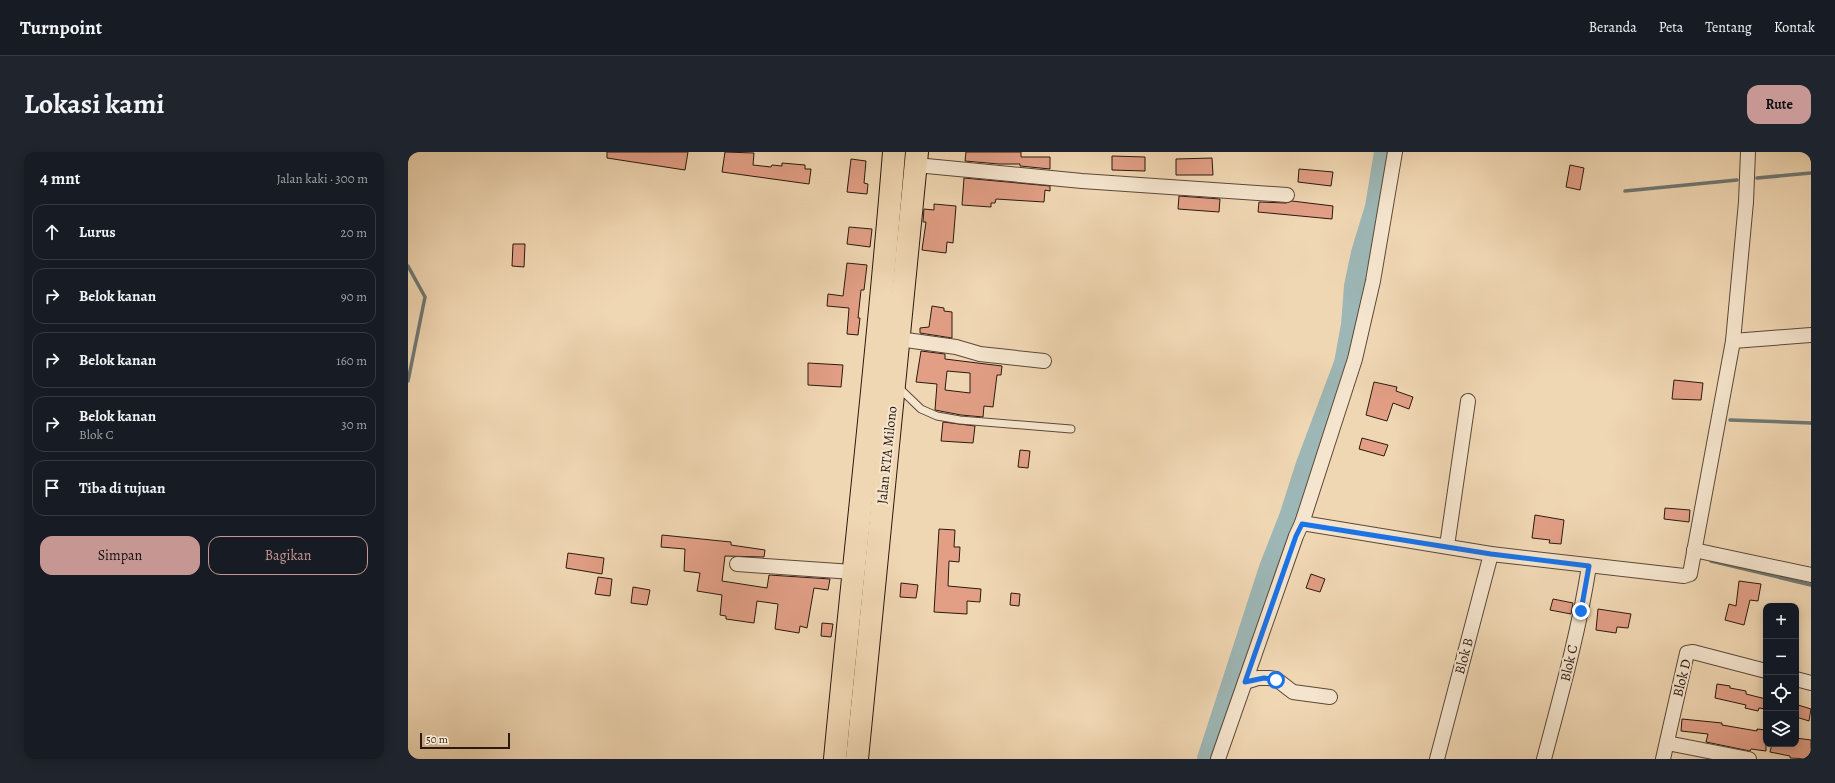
<!DOCTYPE html>
<html lang="id">
<head>
<meta charset="utf-8">
<style>
  :root { --surface:#171b24; --page:#20242c; --text:#f1f3f6; --muted:#9ea1a6; --line:#363941; --accent:#c59692 }
  body { margin:0; font-family:Alegreya,serif; background:var(--page); color:var(--text) }
  .controls { position:absolute; right:12px; bottom:12px; display:grid; overflow:hidden; border-radius:8px; box-shadow:0 2px 10px #0003 }
  .controls button { width:36px; height:36px; display:grid; place-items:center; padding:0; border:0; border-bottom:1px solid var(--line); background:var(--surface); color:var(--text); font:20px sans-serif }
  .scale { position:absolute; left:12px; bottom:10px; width:90px; box-sizing:border-box; padding-left:4px; border:2px solid #2a190f; border-top:0; font-size:11px; line-height:14px; white-space:nowrap; color:#2a190f; -webkit-text-stroke:3px #f5e5ce; paint-order:stroke }
  .stop { position:absolute; width:12px; height:12px; margin:-9px; border:3px solid #1a73e8; border-radius:50%; background:#fff }
  .stop.end { background:#1a73e8; border-color:#fff; box-shadow:0 1px 4px #0008 }
  .list { margin:0; padding:0; list-style:none }
  h2 { display:flex; justify-content:space-between; align-items:center; height:52px; margin:0; padding:0 16px; font-size:17px }
  h2 small { font-size:13px; font-weight:400; color:var(--muted) }
  .list li { display:grid; grid-template-columns:26px 1fr auto; gap:12px; align-items:center; box-sizing:border-box; height:56px; margin:0 8px 8px; padding:0 8px; border:1px solid var(--line); border-radius:12px }
  .list b { display:block; font-size:15px; white-space:nowrap }
  .list p { margin:0; font-size:13px; white-space:nowrap; color:var(--muted) }
  .list em { font-size:13px; font-style:normal; color:var(--muted) }
  .actions { display:flex; gap:8px; padding:12px 16px }
  .actions a { flex:1; padding:9px 0; border:1px solid var(--accent); border-radius:12px; text-align:center; font-size:14px; color:var(--accent) }
  .actions .main { background:var(--accent); color:#111 }
  .icon { flex:none; width:22px; height:22px; fill:none; stroke:currentColor; stroke-width:2; stroke-linecap:round; stroke-linejoin:round }
  .map { position:relative; flex:none; width:1403px; height:607px; overflow:hidden; border-radius:12px }
  header { display:flex; align-items:center; gap:24px; box-sizing:border-box; height:56px; padding:0 20px; background:var(--surface); border-bottom:1px solid var(--line) }
  header strong { font-size:19px }
  nav { display:flex; gap:22px; margin-inline-start:auto; font-size:14px }
  .intro { display:flex; align-items:center; justify-content:space-between; box-sizing:border-box; height:96px; padding:0 24px }
  h1 { margin:0; font-size:28px }
  .button { padding:10px 18px; border-radius:12px; background:var(--accent); color:#111; font-size:14px; font-weight:700 }
  main { display:flex; gap:24px; padding:0 24px }
  aside { flex:1; background:var(--surface); border-radius:12px; box-shadow:0 2px 10px #0003 }
  .map>svg:first-child { display:block }
  .lines { fill:none; stroke-linecap:round; stroke-linejoin:round }
  .stream { stroke:#6f7873; stroke-width:3.5 }
  .river { stroke:#9db7b6; stroke-width:22 }
  .building { fill:#e29f86; stroke:#2a190f; fill-rule:evenodd }
  .lane-casing { stroke:#5c4838; stroke-width:9 }
  .street-casing { stroke:#5c4838; stroke-width:16 }
  .highway-casing { stroke:#2a190f; stroke-width:24 }
  .lane { stroke:#f5e5ce; stroke-width:7 }
  .street { stroke:#f5e5ce; stroke-width:14 }
  .highway { stroke:#f0d7b3; stroke-width:22 }
  .route { stroke:#1a73e8; stroke-width:5 }
  .labels { text-anchor:middle; dominant-baseline:central; stroke-width:4; stroke-linejoin:round; paint-order:stroke }
  .street-label { font-size:14px; fill:#2a190f; stroke:#f5e5ce }
</style>
</head>
<body>
<header>
<strong>Turnpoint</strong>
<nav><a>Beranda</a><a>Peta</a><a>Tentang</a><a>Kontak</a></nav>
</header>
<div class="intro"><h1>Lokasi kami</h1><a class="button">Rute</a></div>
<main>
<aside>
<h2>4 mnt<small>Jalan kaki · 300 m</small></h2>
<ul class="list">
<li><svg class="icon" aria-label="ahead" viewBox="0 0 24 24"><path d="M12 20V5M6 11l6-6 6 6"/></svg><div><b>Lurus</b></div><em>20 m</em></li>
<li><svg class="icon" aria-label="right" viewBox="0 0 24 24"><path d="M7 20v-9h11M14 6l5 5-5 5"/></svg><div><b>Belok kanan</b></div><em>90 m</em></li>
<li><svg class="icon" aria-label="right" viewBox="0 0 24 24"><path d="M7 20v-9h11M14 6l5 5-5 5"/></svg><div><b>Belok kanan</b></div><em>160 m</em></li>
<li><svg class="icon" aria-label="right" viewBox="0 0 24 24"><path d="M7 20v-9h11M14 6l5 5-5 5"/></svg><div><b>Belok kanan</b><p>Blok C</p></div><em>30 m</em></li>
<li><svg class="icon" aria-label="arrive" viewBox="0 0 24 24"><path d="M6 21V4h12l-3 4 3 4H6"/></svg><div><b>Tiba di tujuan</b></div></li>
</ul>
<div class="actions"><a class="main">Simpan</a><a>Bagikan</a></div>
</aside>
<div class="map">
<svg width="1403" height="607" viewBox="0 0 1403 607">
  <rect width="100%" height="100%" fill="#f0d7b3"/>
  <filter id="stains"><feTurbulence type="fractalNoise" baseFrequency=".005" numOctaves="4"/><feColorMatrix values="0 0 0 0 .2 0 0 0 0 .09 0 0 0 0 .02 0 0 0 .5 -.17"/></filter>
  <radialGradient id="worn" r=".72"><stop offset=".6" stop-color="#630" stop-opacity="0"/><stop offset="1" stop-color="#630" stop-opacity=".3"/></radialGradient>
  <g class="lines">
    <g class="stream">
      <path d="M1349,26L1403,21"/>
      <path d="M1217,39L1329,28"/>
      <path d="M0,114L17,145L0,229"/>
      <path d="M1322,268L1403,271"/>
      <path d="M1303,409L1403,433"/>
    </g>
    <path class="river" d="M800,607L862,416L882,365L899,312L937,211L944,173L947,134L954,101L968,55L977,0"/>
  </g>
  <g class="building">
    <path d="M199,0H280L277,18L199,6Z"/>
    <path d="M317,0L346,1L345,13L363,15L364,13L374,14V11L397,13V17H403L401,32L314,20Z"/>
    <path d="M558,0H613V5H642V17L612,14V12H591L557,9Z"/>
    <path d="M704,4L737,5V19L704,18Z"/>
    <path d="M804,6L805,23H768V7Z"/>
    <path d="M443,7L458,9L456,31L460,32L459,42L439,40Z"/>
    <path d="M1162,13L1176,16L1172,38L1158,35Z"/>
    <path d="M891,17L925,20L923,34L890,30Z"/>
    <path d="M556,26L642,34V39L637,38L636,50L588,47L587,51H583V55L554,53Z"/>
    <path d="M771,44L812,47L811,60L770,57Z"/>
    <path d="M884,49L925,54L924,67L850,60L851,50L878,51Z"/>
    <path d="M526,52L548,54L545,91L539,90L538,101L514,98L518,70H515L516,57L526,58Z"/>
    <path d="M441,75L464,77L462,95L439,92Z"/>
    <path d="M105,92H117L116,115L104,114Z"/>
    <path d="M439,111L459,113L456,138H453L450,166H452L450,183L439,182L441,156L419,154L420,142L435,144Z"/>
    <path d="M524,154L536,156V159L544,160V186L512,181V176L521,175Z"/>
    <path d="M513,199L537,202V207L594,214L593,223H589L585,255L576,254L575,265L553,263L527,258L529,232L508,230ZM539,219L562,221V241L537,238Z"/>
    <path d="M400,211L435,213L433,235L400,233Z"/>
    <path d="M1266,228L1295,231L1293,248L1264,247Z"/>
    <path d="M966,230L989,235L988,239L1005,245L1001,257L985,251L979,269L958,263Z"/>
    <path d="M535,270L567,274L565,291L533,289Z"/>
    <path d="M954,286L980,293L976,304L951,297Z"/>
    <path d="M612,298L622,299L620,316L610,315Z"/>
    <path d="M1257,356L1282,358L1281,370L1256,367Z"/>
    <path d="M1127,363L1156,368L1153,392L1141,391L1142,388L1124,386Z"/>
    <path d="M531,377L547,378L546,395H552L551,410L541,409L540,434L573,437L572,450L559,449V462L526,460Z"/>
    <path d="M254,383L323,390V393L357,398L356,405L317,404L314,429L359,436L361,423L422,427L420,438L406,436L399,476L392,474L391,481L367,477L370,452L349,449L346,471L318,467V464L312,463L314,443L289,439L292,421L276,419L277,397L253,395Z"/>
    <path d="M160,401L196,406L194,422L158,416Z"/>
    <path d="M903,422L917,427L912,440L898,436Z"/>
    <path d="M190,425L204,427L202,444L187,442Z"/>
    <path d="M1331,429L1353,432L1350,449L1342,448L1336,473L1317,468L1321,452L1328,454Z"/>
    <path d="M493,431L510,433L508,446L492,445Z"/>
    <path d="M225,435L242,438L239,453L223,451Z"/>
    <path d="M603,441L612,442L611,454L602,453Z"/>
    <path d="M1145,447L1165,451L1163,462L1142,458Z"/>
    <path d="M1190,457L1223,462L1220,476L1209,475L1208,481L1188,478Z"/>
    <path d="M414,471L425,472L423,485L413,484Z"/>
    <path d="M1309,532L1322,534V536L1338,539V542L1358,547V557L1351,556L1350,559L1337,556L1338,553L1307,546Z"/>
    <path d="M1390,553L1403,557L1401,569L1388,565Z"/>
    <path d="M1274,567L1314,571V573L1349,579V577L1358,578V599L1343,597L1342,599L1298,590L1300,582L1273,579Z"/>
    <path d="M1388,586L1403,588V607L1382,606V604L1362,600L1364,592H1388Z"/>
  </g>
  <g class="lines">
    <g class="lane-casing">
      <path id="lane" d="M489,234L513,257L529,264L552,268L663,277"/>
    </g>
    <g class="street-casing">
      <g id="street">
        <path d="M508,13L674,29L879,43"/>
        <path d="M491,187L548,195L572,202L636,209"/>
        <path d="M1325,189L1403,183"/>
        <path d="M894,371L1083,402L1276,424L1282,422L1325,189L1338,50L1340,0"/>
        <path d="M1039,394L1060,249"/>
        <path d="M1286,398L1403,423"/>
        <path d="M329,412L445,420"/>
        <path d="M1388,527L1403,531"/>
        <path d="M837,530L850,526H861L868,527L885,540L922,545"/>
        <path d="M1259,591L1341,607"/>
        <path d="M810,607L888,384L894,371L947,207L965,129L987,0"/>
        <path d="M1029,607L1083,402"/>
        <path d="M1136,607C1153,543 1171,479 1181,414"/>
        <path d="M1255,607L1279,501L1285,500L1358,519"/>
      </g>
    </g>
    <g class="highway-casing">
      <g id="highway">
        <path d="M427,607C446,405 470,203 486,0"/>
        <path d="M449,607L509,0"/>
      </g>
    </g>
    <use href="#lane" class="lane"/>
    <use href="#street" class="street"/>
    <use href="#highway" class="highway"/>
  </g>
  <g class="lines">
    <path class="route" d="M868,528L856,526L837,530L888,384L894,372L1083,402L1181,414L1173,459"/>
  </g>
  <g class="labels">
    <g class="street-label">
      <text transform="translate(479 303) rotate(-84)">Jalan RTA Milono</text>
      <text transform="translate(1056 504) rotate(-75)">Blok B</text>
      <text transform="translate(1161 511) rotate(-77)">Blok C</text>
      <text transform="translate(1274 526) rotate(-76)">Blok D</text>
    </g>
  </g>
  <rect width="100%" height="100%" filter="url(#stains)"/>
  <rect width="100%" height="100%" fill="url(#worn)"/>
</svg>
<div class="controls">
<button>+</button>
<button>−</button>
<button><svg class="icon" aria-label="locate" viewBox="0 0 24 24"><circle cx="12" cy="12" r="6"/><path d="M12 2v4M12 18v4M2 12h4M18 12h4"/></svg></button>
<button><svg class="icon" aria-label="layers" viewBox="0 0 24 24"><path d="M12 4l9 5-9 5-9-5zM3 14l9 5 9-5"/></svg></button>
</div>
<div class="scale">50 m</div>
<div class="stop" style="left:868px;top:528px"></div>
<div class="stop end" style="left:1173px;top:459px"></div>
</div>
</main>
</body>
</html>
